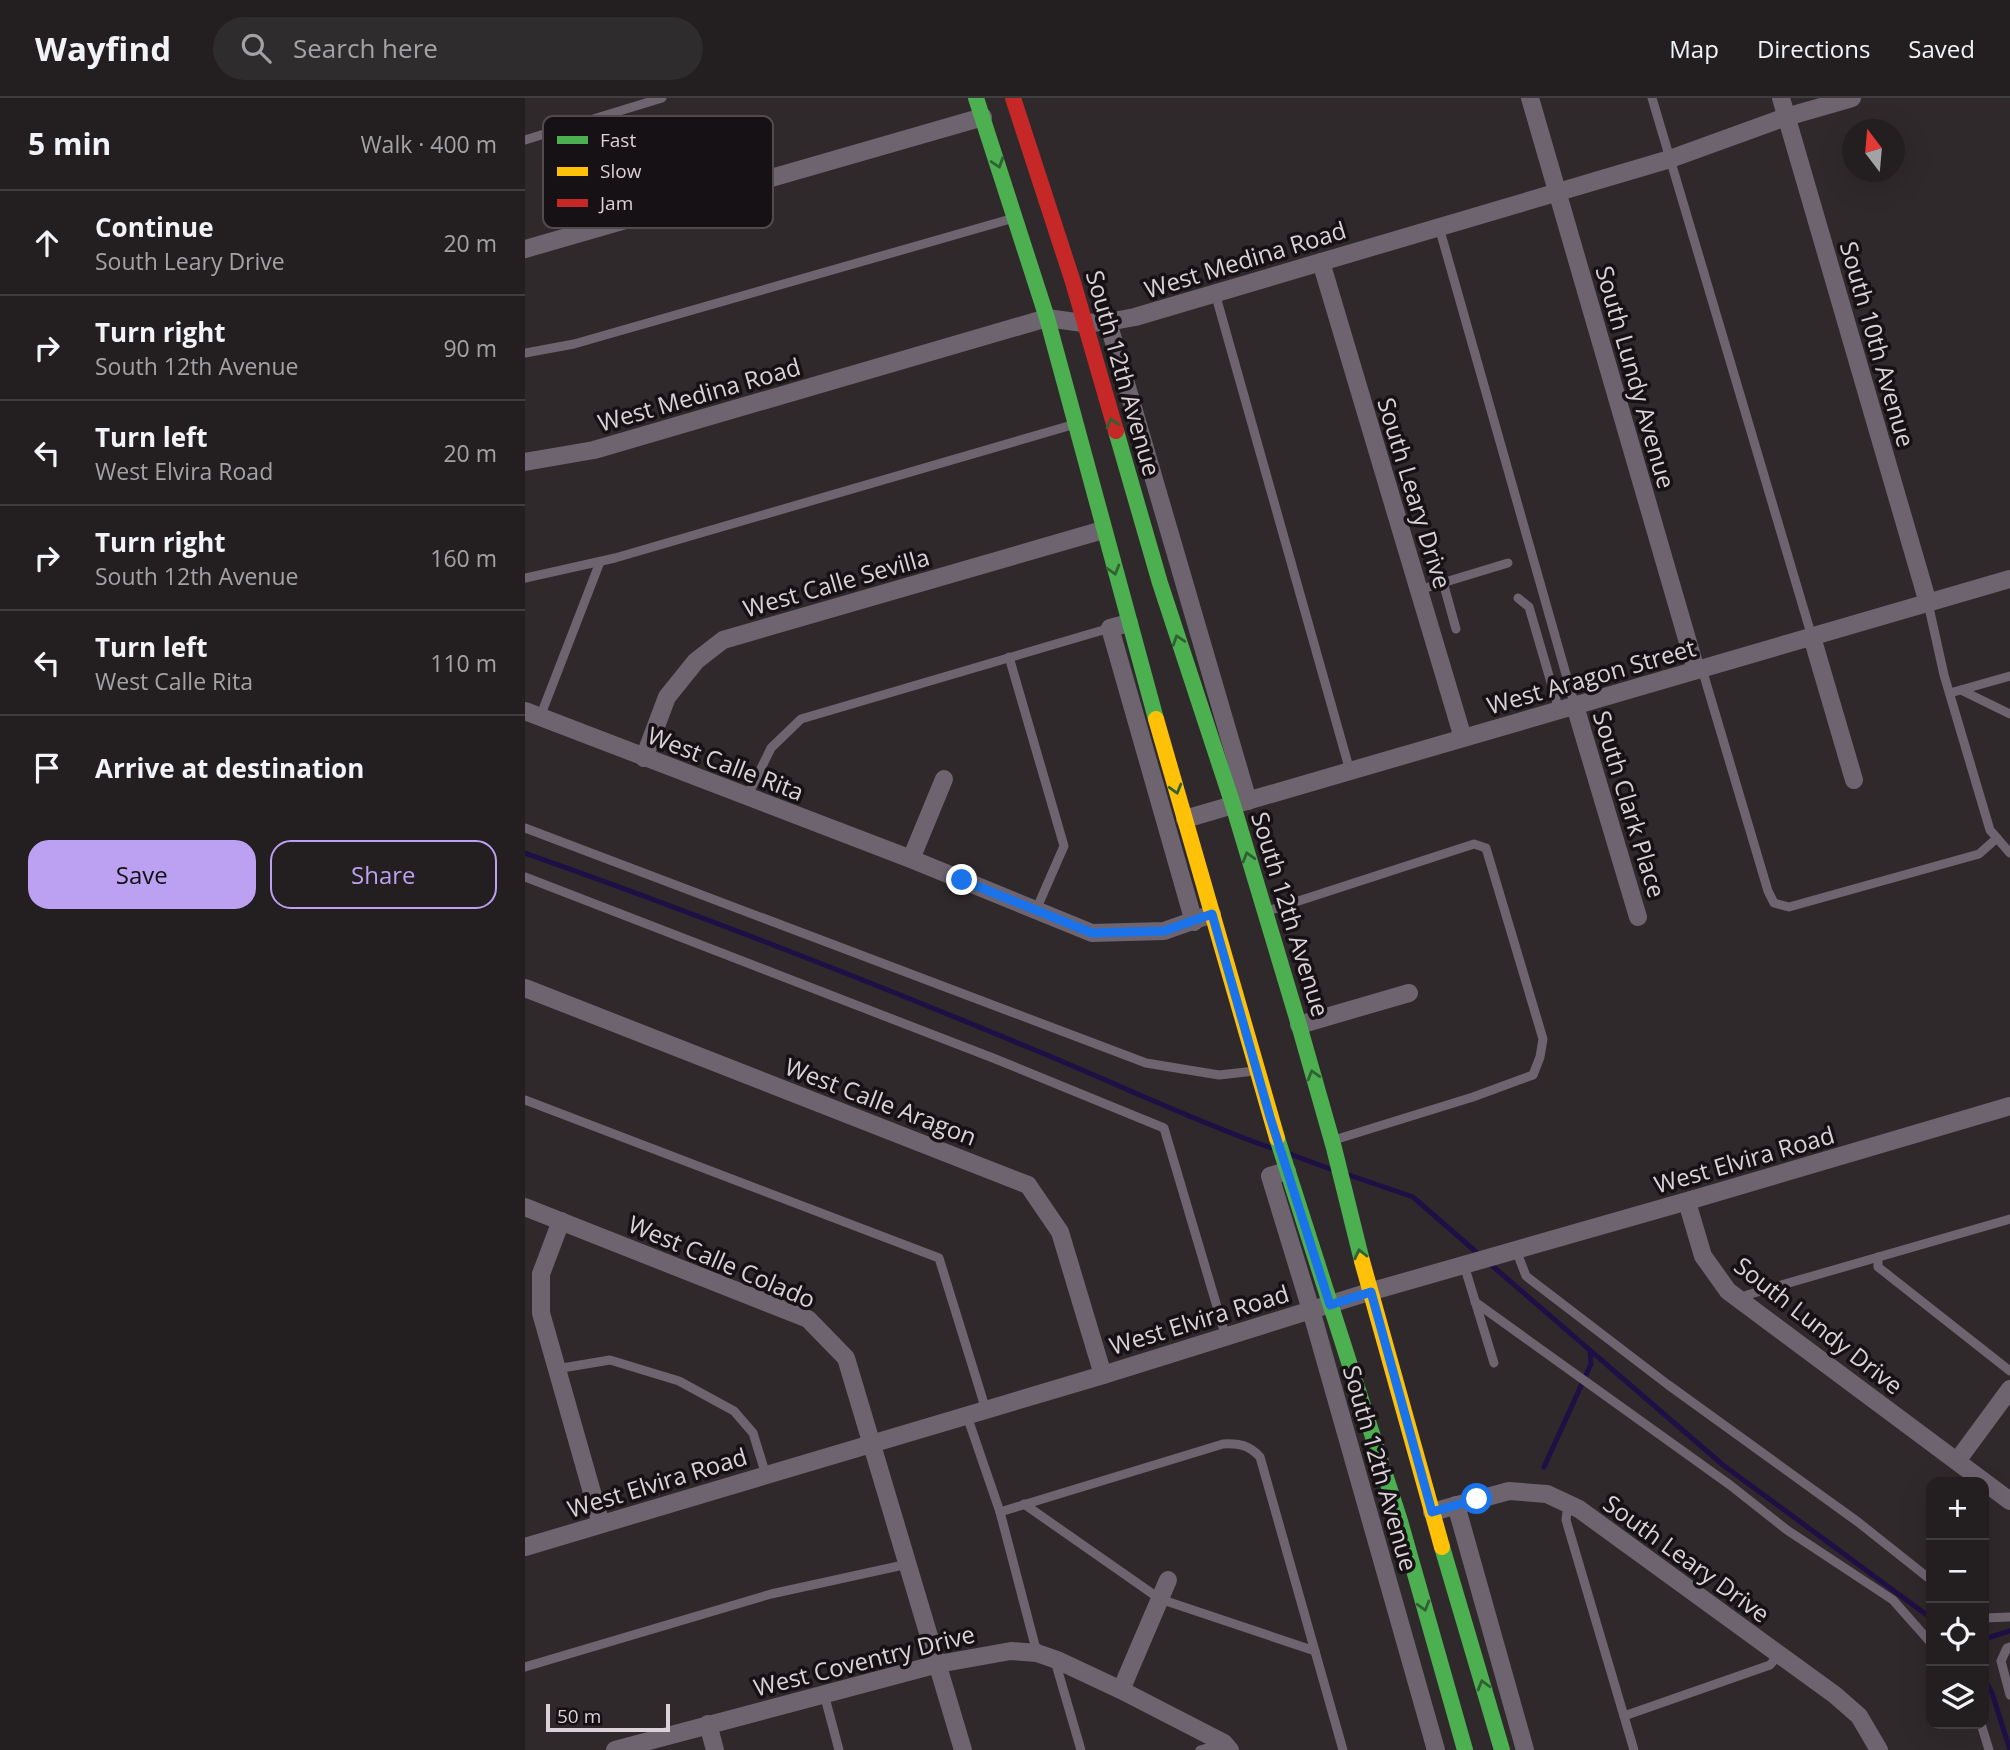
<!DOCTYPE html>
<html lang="en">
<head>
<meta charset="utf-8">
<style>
  :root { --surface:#231f21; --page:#2f2c2e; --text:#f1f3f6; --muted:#a3a2a5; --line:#403d3f; --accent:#bca0f2 }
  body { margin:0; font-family:"Open Sans",sans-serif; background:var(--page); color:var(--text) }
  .controls { position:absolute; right:21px; bottom:21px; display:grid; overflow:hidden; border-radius:14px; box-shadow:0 7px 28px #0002 }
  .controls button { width:63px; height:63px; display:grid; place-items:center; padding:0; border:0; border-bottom:2px solid var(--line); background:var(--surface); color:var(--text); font:35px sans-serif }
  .compass { position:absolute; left:1317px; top:21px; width:63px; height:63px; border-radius:50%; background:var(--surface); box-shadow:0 7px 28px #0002; rotate:344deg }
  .scale { position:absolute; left:21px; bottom:18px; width:124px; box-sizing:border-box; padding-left:7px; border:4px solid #dad2d6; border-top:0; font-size:19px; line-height:24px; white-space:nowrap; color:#dad2d6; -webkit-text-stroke:5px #161114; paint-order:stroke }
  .stop { position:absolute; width:21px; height:21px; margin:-16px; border:5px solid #1a73e8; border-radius:50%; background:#fff }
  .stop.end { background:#1a73e8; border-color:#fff; box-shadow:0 2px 7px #0008 }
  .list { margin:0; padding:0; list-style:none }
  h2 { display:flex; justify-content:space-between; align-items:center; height:91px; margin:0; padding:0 28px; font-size:30px }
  h2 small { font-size:23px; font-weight:400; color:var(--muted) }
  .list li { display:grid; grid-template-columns:46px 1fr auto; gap:21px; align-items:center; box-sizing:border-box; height:105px; padding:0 28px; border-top:2px solid var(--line) }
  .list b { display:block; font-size:26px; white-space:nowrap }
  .list p { margin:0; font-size:23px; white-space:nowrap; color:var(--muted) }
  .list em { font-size:23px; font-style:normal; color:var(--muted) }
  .actions { display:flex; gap:14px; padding:21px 28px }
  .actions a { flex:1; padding:16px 0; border:2px solid var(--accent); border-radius:21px; text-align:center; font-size:24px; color:var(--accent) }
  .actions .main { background:var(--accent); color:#111 }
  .icon { flex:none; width:38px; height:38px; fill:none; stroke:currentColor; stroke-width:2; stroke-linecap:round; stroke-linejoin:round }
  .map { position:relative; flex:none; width:1485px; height:1652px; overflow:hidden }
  header { display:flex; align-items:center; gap:42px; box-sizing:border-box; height:98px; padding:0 35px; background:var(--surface); border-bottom:2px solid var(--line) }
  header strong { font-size:33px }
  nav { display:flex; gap:38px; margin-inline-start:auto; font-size:24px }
  .search { width:490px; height:63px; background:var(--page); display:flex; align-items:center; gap:18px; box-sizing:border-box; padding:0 24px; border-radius:38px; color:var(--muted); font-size:26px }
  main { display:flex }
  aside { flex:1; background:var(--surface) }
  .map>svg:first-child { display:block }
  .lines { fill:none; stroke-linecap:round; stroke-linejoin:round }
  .stream { stroke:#1e0f45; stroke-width:5 }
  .lane { stroke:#6d6470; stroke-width:9 }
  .street { stroke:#6d6470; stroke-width:18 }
  .fast { stroke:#4caf50; stroke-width:16 }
  .slow { stroke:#ffc107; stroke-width:16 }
  .jam { stroke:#c62828; stroke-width:16 }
  .oneway { stroke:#316032 }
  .route { stroke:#1a73e8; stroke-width:9 }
  .labels { text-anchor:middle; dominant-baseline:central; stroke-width:7; stroke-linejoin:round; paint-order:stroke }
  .street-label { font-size:24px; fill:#dad2d6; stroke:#161114 }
  .key { fill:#161114; stroke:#514b4e; stroke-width:2 }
  .key-label { font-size:19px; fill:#dad2d6 }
</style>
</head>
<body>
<header>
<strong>Wayfind</strong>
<div class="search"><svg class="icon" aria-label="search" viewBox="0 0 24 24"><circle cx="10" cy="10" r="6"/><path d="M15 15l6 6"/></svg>Search here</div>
<nav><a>Map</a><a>Directions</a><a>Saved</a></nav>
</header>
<main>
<aside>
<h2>5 min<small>Walk · 400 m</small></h2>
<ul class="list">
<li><svg class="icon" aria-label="ahead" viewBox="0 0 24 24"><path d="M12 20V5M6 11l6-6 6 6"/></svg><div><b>Continue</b><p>South Leary Drive</p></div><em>20 m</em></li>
<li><svg class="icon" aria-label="right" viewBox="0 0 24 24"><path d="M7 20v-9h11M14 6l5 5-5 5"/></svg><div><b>Turn right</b><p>South 12th Avenue</p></div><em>90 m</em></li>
<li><svg class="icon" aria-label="left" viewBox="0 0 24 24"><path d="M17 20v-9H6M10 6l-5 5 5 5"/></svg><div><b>Turn left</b><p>West Elvira Road</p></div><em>20 m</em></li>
<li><svg class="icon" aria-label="right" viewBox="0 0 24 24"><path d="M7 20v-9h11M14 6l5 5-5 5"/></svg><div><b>Turn right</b><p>South 12th Avenue</p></div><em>160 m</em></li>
<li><svg class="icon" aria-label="left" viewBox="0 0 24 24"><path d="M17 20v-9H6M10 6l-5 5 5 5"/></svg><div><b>Turn left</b><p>West Calle Rita</p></div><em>110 m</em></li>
<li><svg class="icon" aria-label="arrive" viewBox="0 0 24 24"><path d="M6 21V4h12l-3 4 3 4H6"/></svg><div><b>Arrive at destination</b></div></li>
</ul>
<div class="actions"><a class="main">Save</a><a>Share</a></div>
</aside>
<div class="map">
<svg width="1485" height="1652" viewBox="0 0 1485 1652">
  <rect width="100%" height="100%" fill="#2f292c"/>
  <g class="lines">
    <g class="stream">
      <path d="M0,755C170,815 339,881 505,950C586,983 664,1021 746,1050"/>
      <path d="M765,1056L805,1071"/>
      <path d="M824,1077L888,1099L957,1159"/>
      <path d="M964,1165L1198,1367L1406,1520"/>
      <path d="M1019,1369L1066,1266L1065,1253"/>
      <path d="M1459,1541L1485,1533"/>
      <path d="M1459,1580L1467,1595L1485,1652"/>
    </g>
    <g class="lane">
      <path d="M1127,0L1287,539"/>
      <path d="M0,42L137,0"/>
      <path d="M914,129L1050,608"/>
      <path d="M690,195L825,673"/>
      <path d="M0,255L49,246L489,120"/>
      <path d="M0,480L90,460L547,327"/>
      <path d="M918,484L931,531"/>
      <path d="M894,492L983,465"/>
      <path d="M993,500L1004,509L1034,612"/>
      <path d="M1403,505L1419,577L1465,732L1485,755"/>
      <path d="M484,559L539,748L511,812"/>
      <path d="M1177,571L1243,793L1249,805L1264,809L1454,756L1472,740"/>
      <path d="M1436,592L1485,616"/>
      <path d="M1425,595L1485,578"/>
      <path d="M15,619L75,464"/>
      <path d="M222,699L246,650L276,621L585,530"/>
      <path d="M0,730L621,965L694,977L730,973"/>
      <path d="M0,779L468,960L639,1030L701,1239"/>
      <path d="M743,813L949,746L961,750L1018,941L1015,959L1008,977L948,999L809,1042"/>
      <path d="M0,1002L414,1160L461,1312"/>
      <path d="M991,1152L1001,1178L1142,1286L1333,1424L1406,1482"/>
      <path d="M1353,1159V1169L1485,1273"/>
      <path d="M939,1167L969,1265"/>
      <path d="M950,1204L1205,1387L1262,1432L1368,1502L1406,1545"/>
      <path d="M1218,1204L1222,1197L1485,1121"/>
      <path d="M31,1271L85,1262L154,1283L209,1313L228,1335L241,1377"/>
      <path d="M442,1318L475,1414"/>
      <path d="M499,1406L635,1501L790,1553"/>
      <path d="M1043,1406L1041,1422L1109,1652"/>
      <path d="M1459,1520L1485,1519"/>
      <path d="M1485,1549L1482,1550L1476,1563L1485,1597"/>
      <path d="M512,1555L475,1414L698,1346C714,1345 724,1347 735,1359L818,1652"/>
      <path d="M530,1563L556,1652"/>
      <path d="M0,1569L246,1496L383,1466"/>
      <path d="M299,1596L314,1652"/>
      <path d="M1099,1618L1245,1567L1254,1556"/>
      <path d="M1456,1626L1464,1652"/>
      <path d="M675,1652L697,1646"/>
    </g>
    <g class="street">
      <path d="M1005,0L1171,572"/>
      <path d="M1256,0L1403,505"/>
      <path d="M0,151L458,19"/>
      <path d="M796,164L938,640"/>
      <path d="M583,224L723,703"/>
      <path d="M0,364L69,352L522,220L558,225L583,224L610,219L1145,61L1261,19L1327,0"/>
      <path d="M604,525L585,530L669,824"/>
      <path d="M1287,539L1329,682"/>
      <path d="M1050,608L1113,819"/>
      <path d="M0,613L386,761L567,835L639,833L687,816"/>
      <path d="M119,660L142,599L171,563L198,542L578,432"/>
      <path d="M660,721L1485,481"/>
      <path d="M386,761L419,681"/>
      <path d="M0,890L503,1087L535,1134L578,1277"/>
      <path d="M774,927L884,895"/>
      <path d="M762,1073L745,1078L786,1212L911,1652"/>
      <path d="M1162,1104L1178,1158L1203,1193L1485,1403"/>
      <path d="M0,1109L283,1221L321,1260L438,1652"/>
      <path d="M36,1123L16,1176V1215L76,1426"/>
      <path d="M1432,1363L1485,1291"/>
      <path d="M931,1407L1000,1652"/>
      <path d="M907,1414L984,1393L1022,1396L1054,1411L1310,1597L1334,1618L1354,1652"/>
      <path d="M0,1449L578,1277L844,1194L1166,1102L1485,1008"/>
      <path d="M596,1592L643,1482"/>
      <path d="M183,1626L190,1652"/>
      <path d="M90,1652L413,1566L486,1553L512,1555L532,1562L596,1592L699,1645L705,1652"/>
    </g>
    <g class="fast">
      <path d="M451,0L522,220L631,621"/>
      <path d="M591,333L635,485L708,707L774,927L809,1050L837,1163"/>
      <path d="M752,1040L875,1423L940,1652"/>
      <path d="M917,1449L977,1652"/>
    </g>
    <g class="slow">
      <path d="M631,621L752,1040"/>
      <path d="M837,1163L917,1449"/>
    </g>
    <path class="jam" d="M488,0L548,184L591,333"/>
  </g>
  <defs><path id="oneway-chevron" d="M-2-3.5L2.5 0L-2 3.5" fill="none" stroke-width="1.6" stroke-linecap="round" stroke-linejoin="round" transform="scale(1.75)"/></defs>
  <g class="oneway">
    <use href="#oneway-chevron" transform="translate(473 65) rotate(72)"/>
    <use href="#oneway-chevron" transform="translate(587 325) rotate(-106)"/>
    <use href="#oneway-chevron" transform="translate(589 472) rotate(74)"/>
    <use href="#oneway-chevron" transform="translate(653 542) rotate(-108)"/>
    <use href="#oneway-chevron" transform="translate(651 691) rotate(74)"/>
    <use href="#oneway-chevron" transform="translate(723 759) rotate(-106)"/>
    <use href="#oneway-chevron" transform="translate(788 977) rotate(-106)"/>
    <use href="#oneway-chevron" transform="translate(835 1156) rotate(-103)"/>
    <use href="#oneway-chevron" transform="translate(899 1508) rotate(74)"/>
    <use href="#oneway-chevron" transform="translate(958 1587) rotate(-106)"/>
  </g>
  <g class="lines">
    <path class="route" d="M437,782L567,835L639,833L687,816L745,1019L805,1207L846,1194L907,1414L952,1401"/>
  </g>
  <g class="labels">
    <g class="street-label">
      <text transform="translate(720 161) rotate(-17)">West Medina Road</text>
      <text transform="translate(1353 246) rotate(74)">South 10th Avenue</text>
      <text transform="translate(599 275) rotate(74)">South 12th Avenue</text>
      <text transform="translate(1111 279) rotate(74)">South Lundy Avenue</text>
      <text transform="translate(174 296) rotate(-16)">West Medina Road</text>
      <text transform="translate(890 395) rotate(73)">South Leary Drive</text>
      <text transform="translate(311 484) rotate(-16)">West Calle Sevilla</text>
      <text transform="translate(1066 578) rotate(-16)">West Aragon Street</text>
      <text transform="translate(201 665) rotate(21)">West Calle Rita</text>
      <text transform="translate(1105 706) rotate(73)">South Clark Place</text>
      <text transform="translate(766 816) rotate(73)">South 12th Avenue</text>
      <text transform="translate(356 1003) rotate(21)">West Calle Aragon</text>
      <text transform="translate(1219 1061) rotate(-16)">West Elvira Road</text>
      <text transform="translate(197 1163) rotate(23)">West Calle Colado</text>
      <text transform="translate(674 1221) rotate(-17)">West Elvira Road</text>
      <text transform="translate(1294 1227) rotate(38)">South Lundy Drive</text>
      <text transform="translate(856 1370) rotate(74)">South 12th Avenue</text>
      <text transform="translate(132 1384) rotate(-17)">West Elvira Road</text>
      <text transform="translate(1162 1460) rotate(36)">South Leary Drive</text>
      <text transform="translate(339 1562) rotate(-14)">West Coventry Drive</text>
    </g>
  </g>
  <rect x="18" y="18" width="230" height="112" rx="10" class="key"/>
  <rect x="32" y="38" width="31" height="8" fill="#4caf50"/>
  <rect x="32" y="69" width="31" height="9" fill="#ffc107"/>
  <rect x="32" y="101" width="31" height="8" fill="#c62828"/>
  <g class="key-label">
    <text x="75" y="49">Fast</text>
    <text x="75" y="80">Slow</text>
    <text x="75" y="112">Jam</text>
  </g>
</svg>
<div class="controls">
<button>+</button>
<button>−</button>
<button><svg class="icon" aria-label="locate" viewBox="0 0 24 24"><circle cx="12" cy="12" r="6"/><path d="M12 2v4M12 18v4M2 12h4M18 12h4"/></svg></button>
<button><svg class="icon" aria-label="layers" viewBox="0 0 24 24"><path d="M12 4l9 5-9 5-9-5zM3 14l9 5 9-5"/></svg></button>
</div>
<svg class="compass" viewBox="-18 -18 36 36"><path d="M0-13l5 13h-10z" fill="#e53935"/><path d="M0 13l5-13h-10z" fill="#a3a2a5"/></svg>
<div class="scale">50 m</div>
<div class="stop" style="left:952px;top:1401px"></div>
<div class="stop end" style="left:437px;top:782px"></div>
</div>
</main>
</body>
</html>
